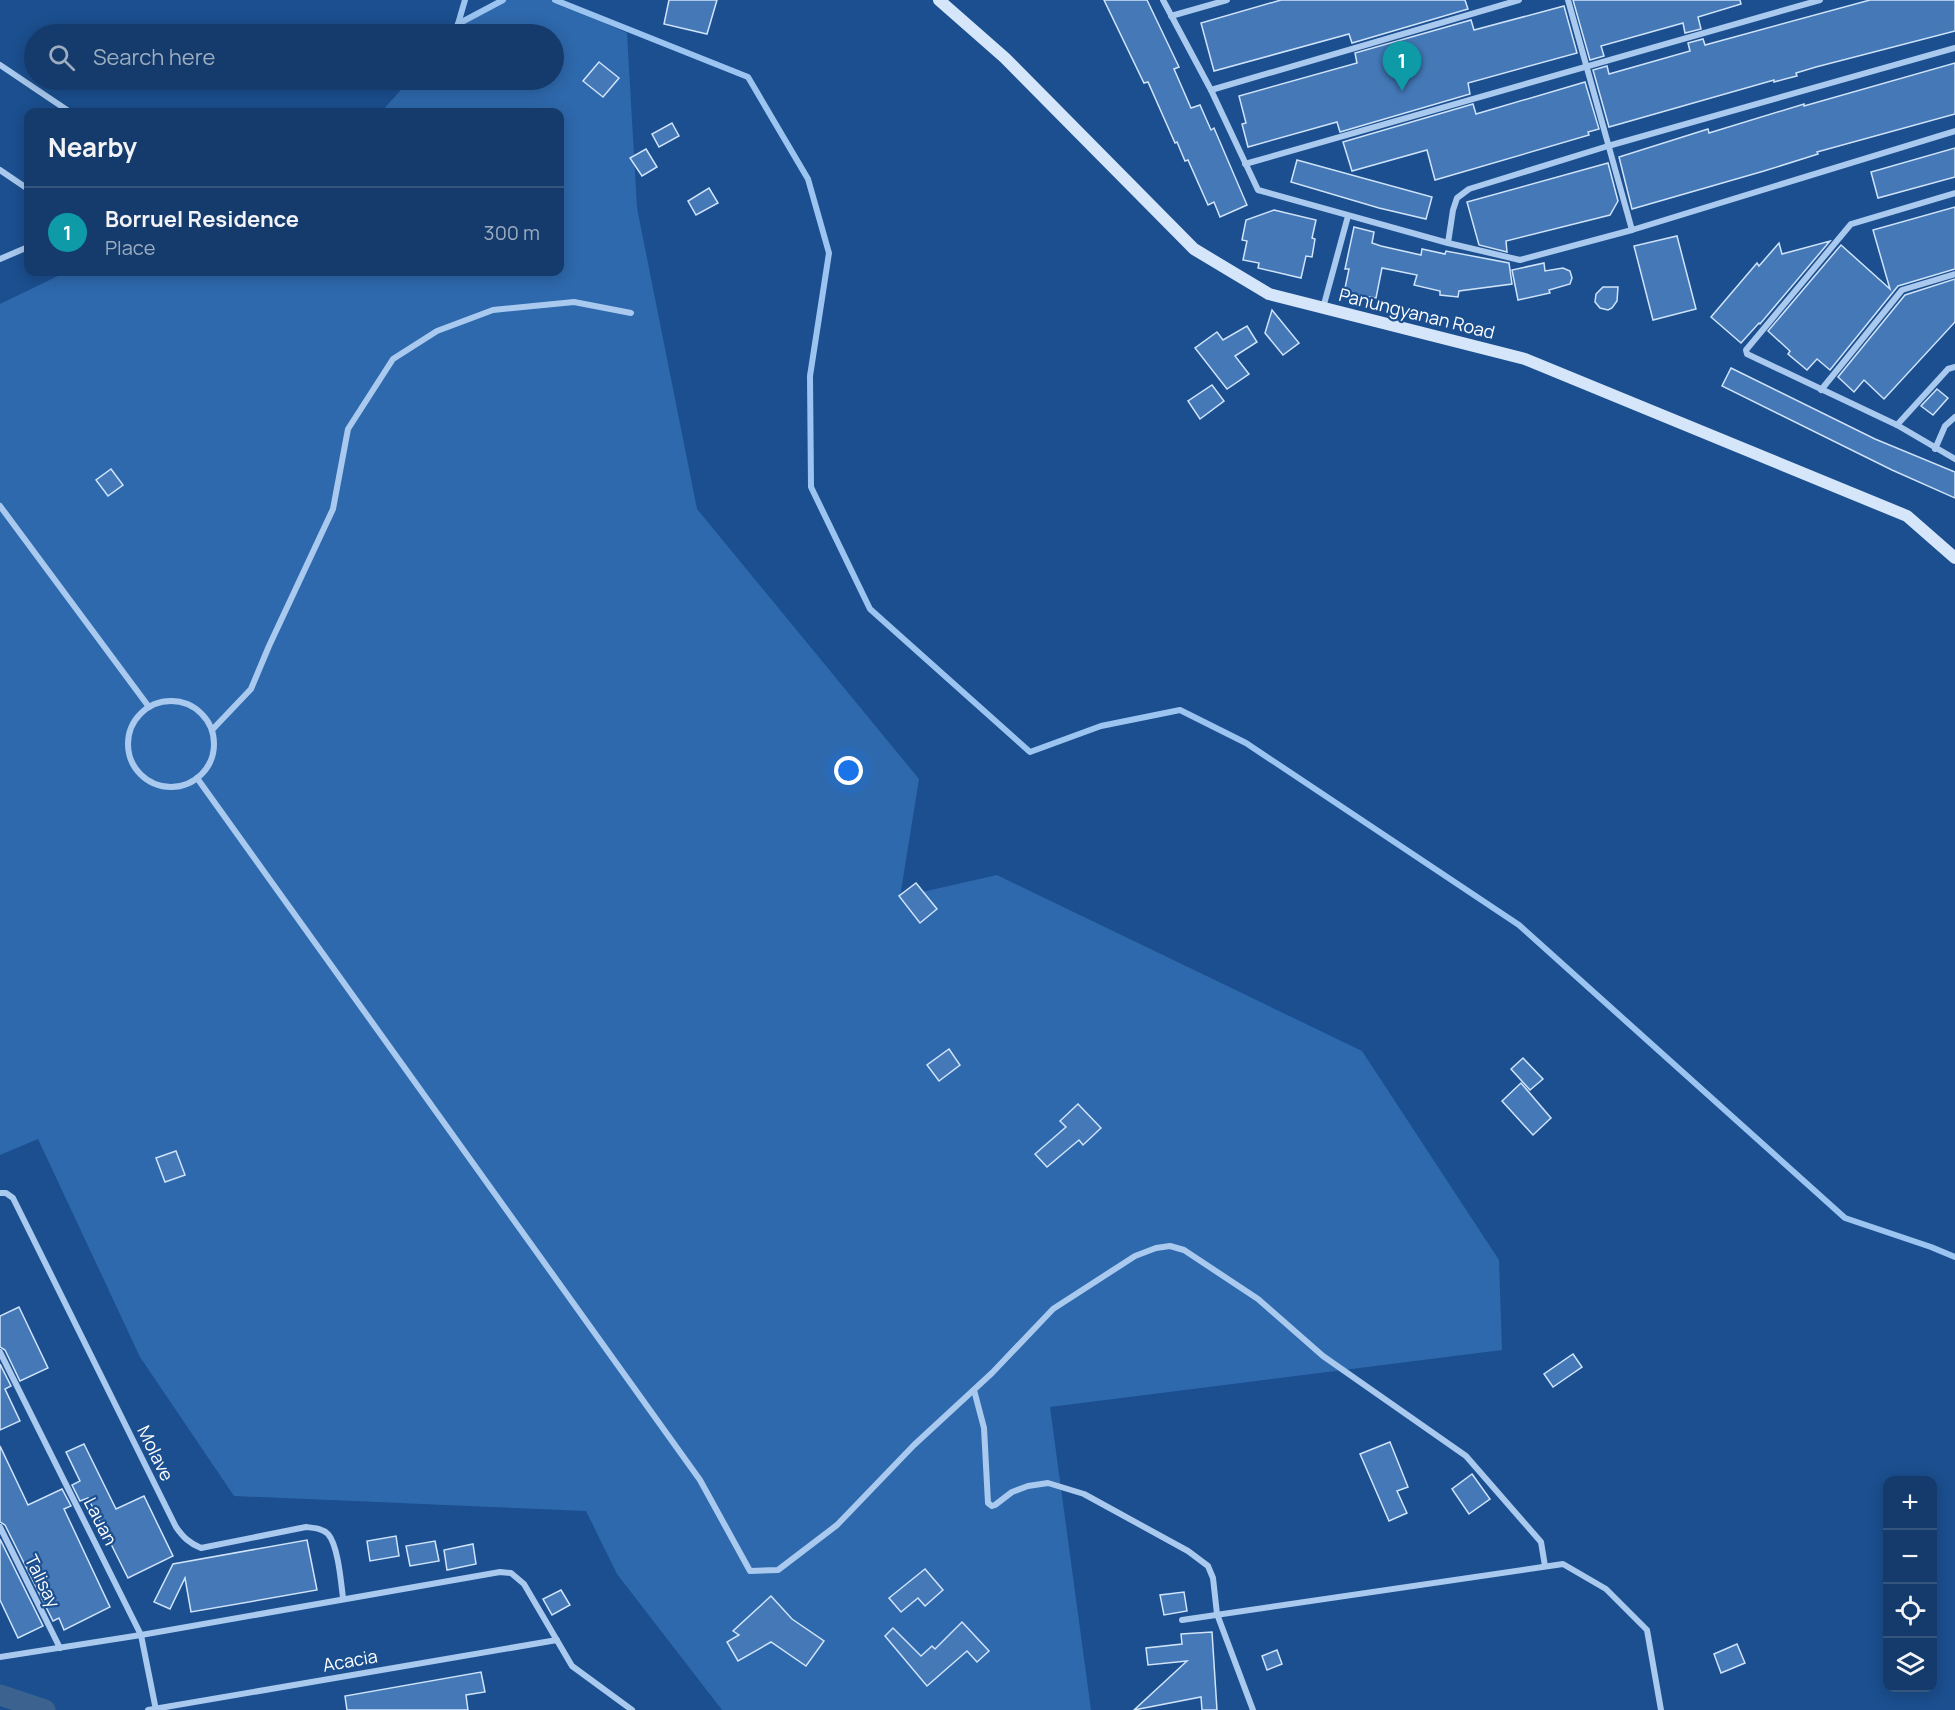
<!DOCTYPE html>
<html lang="en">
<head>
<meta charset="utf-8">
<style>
  :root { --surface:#143b6b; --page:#1d4271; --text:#f1f3f6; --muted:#9dadc1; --line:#33557e; --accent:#8bbbb9 }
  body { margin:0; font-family:Manrope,sans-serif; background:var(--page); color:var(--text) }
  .controls { position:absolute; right:18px; bottom:18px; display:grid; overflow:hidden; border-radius:12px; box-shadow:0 3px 15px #0003 }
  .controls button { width:54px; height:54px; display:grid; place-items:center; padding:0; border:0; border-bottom:2px solid var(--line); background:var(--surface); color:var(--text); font:30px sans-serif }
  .you { position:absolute; left:849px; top:771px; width:21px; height:21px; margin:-15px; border:4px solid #fff; border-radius:50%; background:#1a73e8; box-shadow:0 0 0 9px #1a73e833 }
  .badge { display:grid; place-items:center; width:39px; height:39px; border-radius:50%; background:var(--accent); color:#fff; font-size:20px; font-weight:700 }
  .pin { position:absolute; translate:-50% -50px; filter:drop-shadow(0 2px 3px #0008) }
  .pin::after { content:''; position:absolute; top:32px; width:21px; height:18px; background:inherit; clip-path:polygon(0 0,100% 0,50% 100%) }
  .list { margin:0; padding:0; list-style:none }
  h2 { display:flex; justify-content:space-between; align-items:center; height:78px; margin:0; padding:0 24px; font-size:26px }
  h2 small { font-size:20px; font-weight:400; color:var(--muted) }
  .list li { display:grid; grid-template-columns:39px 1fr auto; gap:18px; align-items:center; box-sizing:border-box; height:90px; padding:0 24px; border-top:2px solid var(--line) }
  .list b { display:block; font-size:22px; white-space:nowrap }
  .list p { margin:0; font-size:20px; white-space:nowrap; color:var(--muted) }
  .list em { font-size:20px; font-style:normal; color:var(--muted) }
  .icon { flex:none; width:33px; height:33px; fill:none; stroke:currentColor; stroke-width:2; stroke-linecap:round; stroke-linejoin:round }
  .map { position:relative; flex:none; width:1955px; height:1710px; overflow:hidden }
  .search { position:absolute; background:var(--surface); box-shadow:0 3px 15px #0003; left:24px; top:24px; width:540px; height:66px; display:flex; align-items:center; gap:15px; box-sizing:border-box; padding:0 21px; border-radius:33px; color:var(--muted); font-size:22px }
  .panel { position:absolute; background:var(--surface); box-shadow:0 3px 15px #0003; left:24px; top:108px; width:540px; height:168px; border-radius:12px }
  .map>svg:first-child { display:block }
  .green { fill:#2e69ad }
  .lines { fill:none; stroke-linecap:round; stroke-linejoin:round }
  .stream { stroke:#9cc4f0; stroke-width:6 }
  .canal { stroke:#3c6290; stroke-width:21 }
  .building { fill:#4478b7; stroke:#cfe3fa; stroke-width:1.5 }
  .street { stroke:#a9c9ee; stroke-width:6 }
  .secondary { stroke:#d6e6fa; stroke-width:12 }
  .labels { text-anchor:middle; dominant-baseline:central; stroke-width:4.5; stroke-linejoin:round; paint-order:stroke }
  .street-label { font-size:18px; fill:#fff; stroke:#1b4f8f }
</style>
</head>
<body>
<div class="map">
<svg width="1955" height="1710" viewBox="0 0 1955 1710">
  <rect width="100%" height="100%" fill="#1b4f8f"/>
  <path class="green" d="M503,0H552L627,33L637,208L697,509L919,779L900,897L997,875L1362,1051L1499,1260L1502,1350L1050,1407L1091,1710H722L617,1574L586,1511L234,1496L140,1357L38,1139L0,1155V304L66,272H560V112H381L410,80H554V34H449L458,24Z"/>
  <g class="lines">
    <g class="stream">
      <path d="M555,0L748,77L808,179L829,253L810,376L811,487L870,609L1030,752L1101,726L1180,710L1246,743L1519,925L1845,1218L1931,1247L1955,1257"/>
      <path d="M458,24L503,0"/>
      <path d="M458,24L465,0"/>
    </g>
    <path class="canal" d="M0,1695L45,1710"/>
  </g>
  <g class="building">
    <path d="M669,0H717L707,34L664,24Z"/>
    <path d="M1104,0H1147L1179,67L1174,69L1191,108L1200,105L1211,130L1214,128L1247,205L1220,217L1214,202L1208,205L1188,160L1185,161L1177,142L1175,143L1148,82L1144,83Z"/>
    <path d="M1281,0H1465L1468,9L1352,43L1349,34L1214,71L1201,23Z"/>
    <path d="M1573,0H1740L1741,4L1698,17L1701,29L1685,33L1683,23L1601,46L1604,56L1590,60Z"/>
    <path d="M1870,0H1955V31L1816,67L1796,73L1797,76L1785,79L1774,82V80L1609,127L1593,70L1607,66L1609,74L1690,51L1688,43L1703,39L1705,45Z"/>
    <path d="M1564,6L1577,53L1468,83L1470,94L1340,132L1337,122L1248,147L1242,124L1246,123L1239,96L1357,63L1355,53L1471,20L1474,30Z"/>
    <path d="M599,62L619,78L603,97L583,81Z"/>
    <path d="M1955,63V114L1817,152L1818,154L1764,171L1632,209L1619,157L1708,129L1709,133L1804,104V106Z"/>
    <path d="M1585,82L1599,129L1588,132L1589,135L1435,180L1427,150L1352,171L1343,142L1473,104L1476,114Z"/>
    <path d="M672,123L679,136L659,147L652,134Z"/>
    <path d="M1955,148V177L1878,198L1871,172Z"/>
    <path d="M646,149L657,167L642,176L630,158Z"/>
    <path d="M1297,160L1432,197L1426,219L1379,208L1291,182Z"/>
    <path d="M1608,163L1618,201L1610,215L1506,241L1507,252L1479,245L1467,202Z"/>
    <path d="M709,188L718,203L696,215L688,201Z"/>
    <path d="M1955,207V269L1898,286L1830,370L1817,359L1807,370L1788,354L1790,351L1768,331L1841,245L1890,289L1873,230Z"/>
    <path d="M1274,210L1316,220L1312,238L1315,239L1312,257L1306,256L1301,278L1258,268L1259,263L1243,260L1247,241L1242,240L1246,220Z"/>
    <path d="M1354,227L1374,232L1372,243L1381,246L1421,255L1422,249L1445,254L1446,251L1509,263L1512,284L1459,291L1458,297L1440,295V291L1414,285L1417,275L1382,268L1376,298L1344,293L1349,269H1345Z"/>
    <path d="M1677,236L1696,309L1653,320L1634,246Z"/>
    <path d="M1830,241L1760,324L1759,323L1741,343L1711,317L1757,263L1759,266L1779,243L1782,254Z"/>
    <path d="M1544,263L1545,271L1563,268L1570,271L1572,278L1570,284L1549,290L1550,293L1518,300L1512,270Z"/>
    <path d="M1955,279V322L1884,399L1864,380L1854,392L1838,377L1905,295Z"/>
    <path d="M1603,287H1618L1617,301L1612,308L1608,310L1600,308L1595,302L1596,294Z"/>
    <path d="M1272,310L1299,343L1283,355L1265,333Z"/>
    <path d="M1247,326L1257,342L1235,356L1249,374L1227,389L1195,348L1217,332L1223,340Z"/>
    <path d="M1731,368L1875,439L1955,472V498L1892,470L1722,386Z"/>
    <path d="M1212,385L1224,401L1200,419L1188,401Z"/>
    <path d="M1937,389L1948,398L1933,415L1921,406Z"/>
    <path d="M111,469L123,485L108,496L96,480Z"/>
    <path d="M916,883L937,909L920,923L899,896Z"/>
    <path d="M949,1049L960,1065L939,1081L927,1065Z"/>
    <path d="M1523,1058L1543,1079L1530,1090L1511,1069Z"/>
    <path d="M1521,1083L1551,1118L1533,1135L1502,1101Z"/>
    <path d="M1078,1104L1101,1128L1083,1145L1079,1140L1047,1167L1035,1154L1066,1127L1060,1121Z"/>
    <path d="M176,1151L185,1175L165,1182L156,1158Z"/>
    <path d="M19,1307L48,1368L20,1381L5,1350L0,1347V1316Z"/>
    <path d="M1573,1354L1582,1367L1553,1387L1544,1374Z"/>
    <path d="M0,1364L11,1386L5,1389L20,1421L0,1430Z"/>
    <path d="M1390,1442L1408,1487L1397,1491L1407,1513L1389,1521L1360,1454Z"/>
    <path d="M84,1444L116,1509L144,1496L173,1556L128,1578L88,1498L80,1501L72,1485L80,1481L66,1452Z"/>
    <path d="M0,1446L28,1505L62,1489L71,1506L64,1509L110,1607L64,1630L59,1618L53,1621L5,1525L0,1522Z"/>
    <path d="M1472,1474L1490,1499L1469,1514L1452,1489Z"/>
    <path d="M396,1536L399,1556L370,1561L367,1541Z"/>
    <path d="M0,1539L43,1626L18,1638L0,1600Z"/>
    <path d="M307,1540L317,1590L191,1612L185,1578L170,1609L154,1602L173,1564Z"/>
    <path d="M435,1541L439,1561L410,1566L406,1546Z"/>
    <path d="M473,1544L476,1564L447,1570L444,1550Z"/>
    <path d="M925,1569L943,1590L925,1606L918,1598L901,1612L889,1598Z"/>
    <path d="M561,1590L570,1605L552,1615L543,1599Z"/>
    <path d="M1184,1592L1187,1611L1164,1615L1160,1595Z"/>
    <path d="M771,1596L792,1619L824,1641L806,1666L771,1642L738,1661L727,1642L739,1635L733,1631Z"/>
    <path d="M962,1622L989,1651L977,1662L967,1651L927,1686L885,1636L893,1628L921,1656L932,1646L935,1649Z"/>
    <path d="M1212,1632L1217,1710H1202L1201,1697L1134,1710L1187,1661L1148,1665L1146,1648L1182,1644L1181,1634Z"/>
    <path d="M1737,1644L1745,1663L1721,1673L1714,1654Z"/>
    <path d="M1277,1650L1282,1664L1267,1670L1262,1656Z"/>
    <path d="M481,1672L485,1692L466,1695L468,1710H347L345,1696Z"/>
  </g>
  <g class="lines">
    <g class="street">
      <path d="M1163,0L1211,90L1258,190L1448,243L1520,260L1632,230L1955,131"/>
      <path d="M1568,0L1632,230"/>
      <path d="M1171,16L1227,0"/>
      <path d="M0,65L70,112"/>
      <path d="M1211,90L1519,0"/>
      <path d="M1245,164L1820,0"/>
      <path d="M0,170L28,189"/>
      <path d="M1955,193L1851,224L1746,350L1747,354L1897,425L1955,459"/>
      <path d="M1448,243L1453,210L1457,198L1469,189L1608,146L1955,48"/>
      <path d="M0,259L28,247"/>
      <path d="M1323,308L1348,216"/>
      <path d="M1821,390L1902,290L1955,274"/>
      <path d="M1897,425L1948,369L1955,367"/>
      <path d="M1935,449L1945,426L1955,417"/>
      <path d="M0,506L149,707"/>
      <circle cx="171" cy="744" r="43"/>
      <path d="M212,730L251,689L269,646L333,509L348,429L393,359L437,331L493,310L574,302L631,313"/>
      <path d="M197,778L700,1480L750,1571L778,1570L837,1525L914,1445L992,1373L1053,1309L1135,1256L1156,1248L1170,1246L1184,1250L1258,1299L1323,1356L1466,1456L1541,1542L1545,1566"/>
      <path d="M0,1193H6L13,1198L176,1527C183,1537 189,1543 201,1548L306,1527C314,1528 322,1528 328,1534C338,1545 341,1582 343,1598"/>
      <path d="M0,1352L141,1635L156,1710"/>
      <path d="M974,1390L984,1428L988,1503L992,1506L995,1505L1012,1492L1028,1486L1048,1483L1084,1494L1188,1551L1208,1566L1213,1578L1217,1614L1253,1710"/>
      <path d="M0,1527L60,1648"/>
      <path d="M1182,1620L1563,1564L1606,1589L1647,1630L1661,1710"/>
      <path d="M0,1657L141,1635L500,1572L511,1573L524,1584L572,1666L632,1710"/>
      <path d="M148,1710L557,1640"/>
    </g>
    <path class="secondary" d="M939,0L1005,58L1194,249L1269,294L1525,359L1907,516L1955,558"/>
  </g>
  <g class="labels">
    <g class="street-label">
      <text transform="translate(1417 313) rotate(14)">Panungyanan Road</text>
      <text transform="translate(156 1453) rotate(64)">Molave</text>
      <text transform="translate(101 1521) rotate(63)">Lauan</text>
      <text transform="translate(43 1581) rotate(64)">Talisay</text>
      <text transform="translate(350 1660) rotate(-10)">Acacia</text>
    </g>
  </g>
</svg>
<div class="controls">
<button>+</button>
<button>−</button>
<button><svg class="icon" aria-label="locate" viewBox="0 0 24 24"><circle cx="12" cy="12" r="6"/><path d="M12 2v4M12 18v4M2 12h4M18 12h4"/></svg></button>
<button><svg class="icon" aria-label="layers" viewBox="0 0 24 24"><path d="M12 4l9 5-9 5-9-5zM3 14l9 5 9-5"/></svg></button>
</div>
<div class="you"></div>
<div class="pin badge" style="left:1402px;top:91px;background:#0f9aa8">1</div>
<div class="search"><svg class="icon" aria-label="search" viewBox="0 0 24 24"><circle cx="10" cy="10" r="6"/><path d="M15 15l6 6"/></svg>Search here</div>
<section class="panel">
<h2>Nearby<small></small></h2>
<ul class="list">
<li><span class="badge" style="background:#0f9aa8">1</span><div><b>Borruel Residence</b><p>Place</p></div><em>300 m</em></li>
</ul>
</section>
</div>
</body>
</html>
